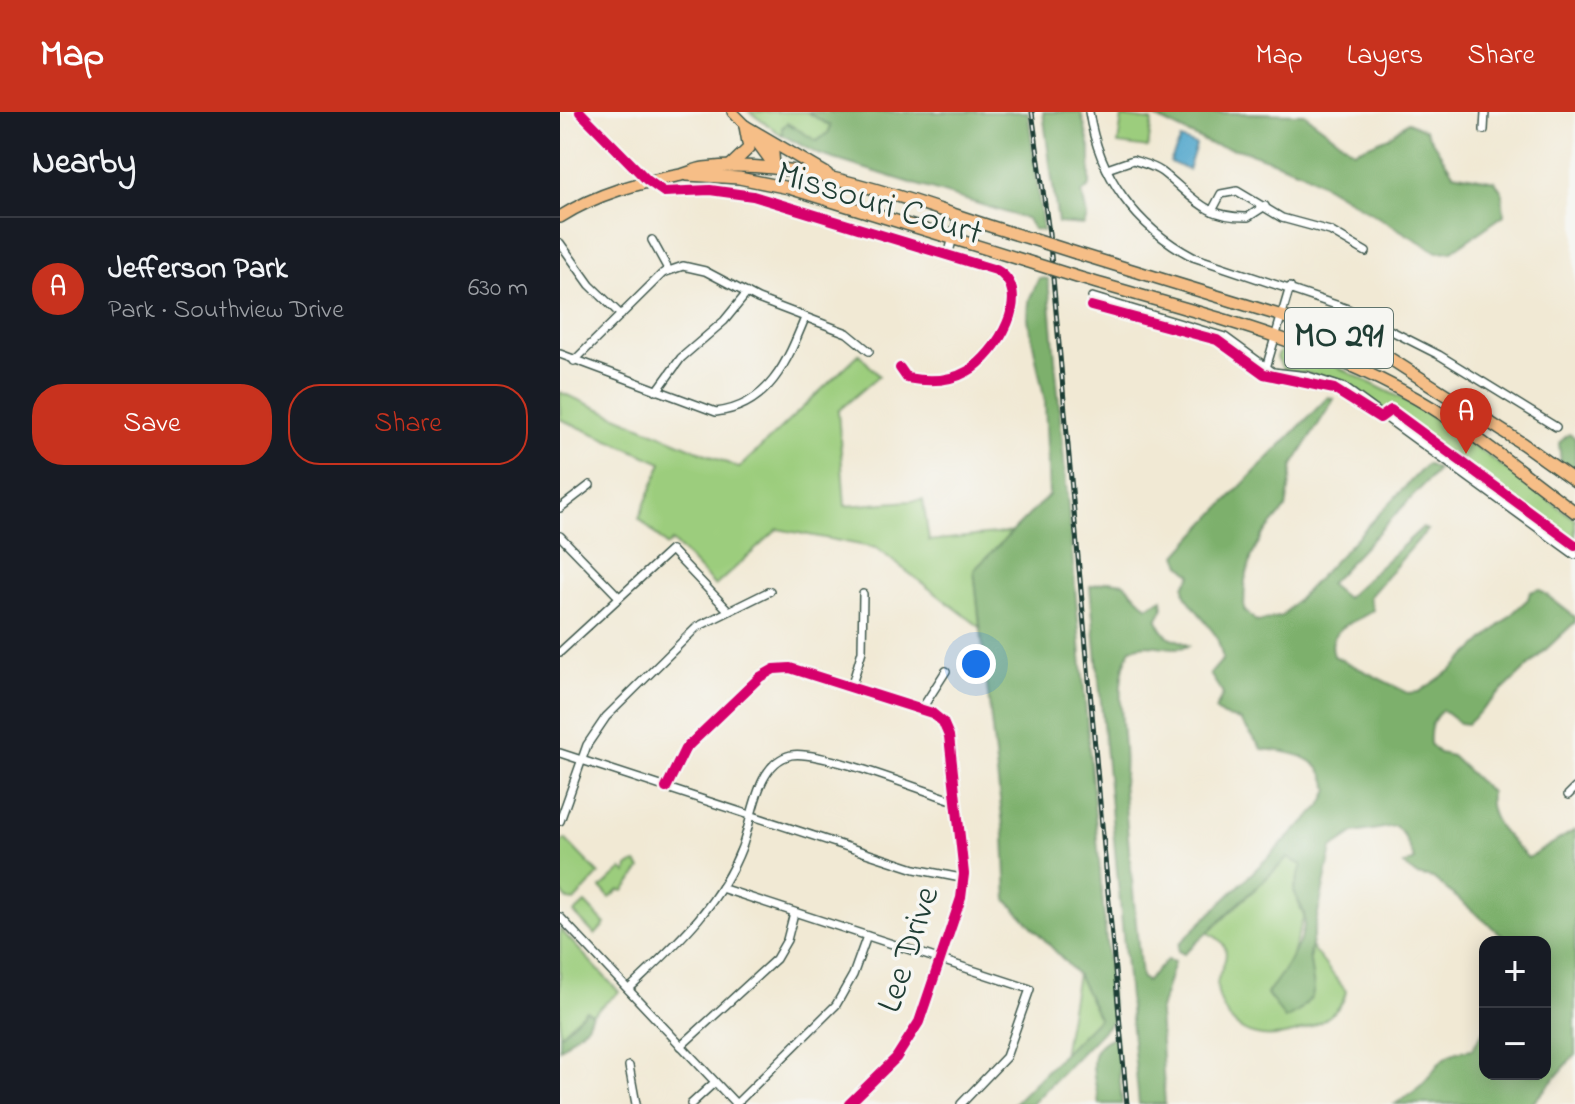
<!DOCTYPE html>
<html lang="en">
<head>
<meta charset="utf-8">
<style>
  :root { --surface:#171b24; --page:#242831; --text:#f1f3f6; --muted:#9ea1a6; --line:#363941; --accent:#c8321e }
  body { margin:0; font-family:"Indie Flower",sans-serif; background:var(--page); color:var(--text) }
  .controls { position:absolute; right:24px; bottom:24px; display:grid; overflow:hidden; border-radius:16px; box-shadow:0 4px 20px #0003 }
  .controls button { width:72px; height:72px; display:grid; place-items:center; padding:0; border:0; border-bottom:2px solid var(--line); background:var(--surface); color:var(--text); font:40px sans-serif }
  .you { position:absolute; left:416px; top:552px; width:28px; height:28px; margin:-20px; border:6px solid #fff; border-radius:50%; background:#1a73e8; box-shadow:0 0 0 12px #1a73e833 }
  .badge { display:grid; place-items:center; width:52px; height:52px; border-radius:50%; background:var(--accent); color:#fff; font-size:26px; font-weight:700 }
  .pin { position:absolute; translate:-50% -66px; filter:drop-shadow(0 2px 4px #0008) }
  .pin::after { content:''; position:absolute; top:42px; width:28px; height:24px; background:inherit; clip-path:polygon(0 0,100% 0,50% 100%) }
  .list { margin:0; padding:0; list-style:none }
  h2 { display:flex; justify-content:space-between; align-items:center; height:104px; margin:0; padding:0 32px; font-size:34px }
  h2 small { font-size:26px; font-weight:400; color:var(--muted) }
  .list li { display:grid; grid-template-columns:52px 1fr auto; gap:24px; align-items:center; box-sizing:border-box; height:144px; padding:0 32px; border-top:2px solid var(--line) }
  .list b { display:block; font-size:30px; white-space:nowrap }
  .list p { margin:0; font-size:26px; white-space:nowrap; color:var(--muted) }
  .list em { font-size:26px; font-style:normal; color:var(--muted) }
  .actions { display:flex; gap:16px; padding:24px 32px }
  .actions a { flex:1; padding:18px 0; border:2px solid var(--accent); border-radius:32px; text-align:center; font-size:28px; color:var(--accent) }
  .actions .main { background:var(--accent); color:#fff }
  .map { position:relative; flex:none; width:1015px; height:992px; overflow:hidden }
  header { display:flex; align-items:center; gap:48px; box-sizing:border-box; height:112px; padding:0 40px; background:var(--accent); color:#fff }
  header strong { font-size:38px }
  nav { display:flex; gap:44px; margin-inline-start:auto; font-size:28px }
  main { display:flex }
  aside { flex:1; background:var(--surface) }
  .map>svg:first-child { display:block }
  .green { fill:#9ccd7d; stroke:#5e8558; stroke-width:2 }
  .forest { fill:#7db06c; stroke:#4e7650; stroke-width:2 }
  .water { fill:#4ea4cb; stroke:#367080; stroke-width:2 }
  .lines { fill:none; stroke-linecap:round; stroke-linejoin:round }
  .minor-casing { stroke:#3e574c; stroke-width:10 }
  .major-casing { stroke:#3e574c; stroke-width:12 }
  .highway-casing { stroke:#3e574c; stroke-width:14 }
  .minor { stroke:#fff; stroke-width:7 }
  .major { stroke:#f6be87; stroke-width:9 }
  .highway { stroke:#f6be87; stroke-width:11 }
  .rail-casing { stroke:#1f3d34; stroke-width:5 }
  .rail { stroke:#f6f6f2; stroke-width:2; stroke-dasharray:6; stroke-linecap:butt }
  .highway-bridge-casing { stroke:#3e574c; stroke-width:14; stroke-linecap:butt }
  .highway-bridge { stroke:#f6be87; stroke-width:11 }
  .cycleway-casing { stroke:#f6f6f2; stroke-width:15 }
  .cycleway { stroke:#d6006c; stroke-width:10 }
  .labels { text-anchor:middle; dominant-baseline:central; stroke-width:7; stroke-linejoin:round; paint-order:stroke }
  .shield { fill:#f6f6f2; stroke:#60746d; stroke-width:2 }
  .shield-label { font-size:34px; font-weight:bold; fill:#1f3d34 }
  .street-label { font-size:36px; fill:#1f3d34; stroke:#f6f6f2 }
</style>
</head>
<body>
<header>
<strong>Map</strong>
<nav><a>Map</a><a>Layers</a><a>Share</a></nav>
</header>
<main>
<aside>
<h2>Nearby<small></small></h2>
<ul class="list">
<li><span class="badge">A</span><div><b>Jefferson Park</b><p>Park · Southview Drive</p></div><em>630 m</em></li>
</ul>
<div class="actions"><a class="main">Save</a><a>Share</a></div>
</aside>
<div class="map">
<svg width="1015" height="992" viewBox="0 0 1015 992">
  <rect width="100%" height="100%" fill="#f6f6f2"/>
  <filter id="ink" filterUnits="userSpaceOnUse"><feTurbulence type="fractalNoise" baseFrequency=".0125" numOctaves="2"/><feDisplacementMap in="SourceGraphic" scale="16" xChannelSelector="R" yChannelSelector="G"/><feConvolveMatrix kernelMatrix="1 2 1 2 8 2 1 2 1" color-interpolation-filters="sRGB"/></filter>
  <filter id="wash" filterUnits="userSpaceOnUse"><feTurbulence type="fractalNoise" baseFrequency=".006" numOctaves="4" result="noise"/><feDisplacementMap in="SourceGraphic" scale="32" xChannelSelector="R" yChannelSelector="G"/><feGaussianBlur stdDeviation="1.8" result="paint"/><feColorMatrix in="noise" values="0 0 0 0 0 0 0 0 0 0 0 0 0 0 0 0 0 1.4 0 .05"/><feComposite in="paint" operator="in"/></filter>
  <g filter="url(#wash)">
    <rect width="100%" height="100%" fill="#f1e9d4"/>
    <g class="green">
      <path d="M189,0H247L270,14L269,20L257,30L222,16V23Z"/>
      <path d="M562,5L592,9L588,36L558,32Z"/>
      <path d="M722,236L767,250L841,286L884,312L1015,407V438L792,275L769,266L723,257L717,245Z"/>
      <path d="M299,242L319,264L278,299L285,394L363,388L369,429L453,420L414,458L420,515L316,436L218,417L155,474L112,429L107,434L79,406L102,351L0,307V280L179,356Z"/>
      <path d="M5,727L39,762L14,789L8,788L0,779V731Z"/>
      <path d="M728,746L743,753C735,770 735,787 744,804L728,855L707,882L712,889L739,899C764,872 745,865 751,835L786,879C784,894 771,904 759,911C729,926 686,935 666,901C661,892 657,883 657,872C658,860 669,848 665,836C663,828 655,824 648,821Z"/>
      <path d="M76,751L81,757L64,779L59,778L50,786L41,776L62,757L67,761L68,754Z"/>
      <path d="M25,791L45,812L35,823L14,801Z"/>
      <path d="M0,817L59,880L32,902L26,898L0,923Z"/>
      <path d="M517,862L539,906L503,943Z"/>
    </g>
    <g class="forest">
      <path d="M247,0H468L483,119L473,117L467,107L258,42L222,23V16L227,11L257,29L269,20L270,14Z"/>
      <path d="M483,0H521L530,36V74L522,81L527,105L524,113L498,111Z"/>
      <path d="M584,0L744,2L794,39L829,25L848,10L865,18L893,61L935,69L942,80L944,103L892,139L877,140L742,60L685,39L650,32Z"/>
      <path d="M479,166L488,167L553,908L472,992H453L539,906L517,862L447,788L444,723L414,458L489,383L485,290L468,207L469,188Z"/>
      <path d="M768,285L774,287L733,353L726,396L702,424L692,444L685,468L684,498L697,510L722,504L867,352L878,358L769,472L786,486L862,416L867,418L809,485L813,498C798,511 764,513 774,544L848,581L859,580L893,557L968,487L970,480L979,477L1015,505V510L907,612L899,611L882,598C871,609 869,617 870,632L879,641L892,644L930,680C926,710 949,726 968,746L1015,718V943L972,992H835C842,987 851,983 857,977C882,956 873,942 912,937L925,917V962H985V830H950L873,766L856,763L844,753L855,748L843,722L835,714L794,721L772,736L749,843L754,876L752,885L739,899L725,907L707,881C720,865 749,825 744,802C742,794 736,787 734,778L742,753L728,746L624,842L618,839L619,832L761,694L769,678C761,642 732,641 702,637L680,608L663,604L655,598L663,582L650,562L663,547L657,525L625,483L624,474L632,463L621,453L617,443C665,388 717,338 768,285Z"/>
      <path d="M1009,322L1015,326V362L1001,352L999,331Z"/>
      <path d="M549,469L564,471L587,495L602,487L603,497L597,508C608,532 612,522 629,534C608,541 591,527 571,537C549,574 570,630 563,671L581,865L586,870L607,848L614,850L599,901L605,992H579L530,474Z"/>
      <path d="M26,898L32,902L27,913L0,937V923Z"/>
      <path d="M556,924L562,992H539C536,965 520,936 556,924Z"/>
    </g>
    <path class="water" d="M621,27L636,33L628,58L610,50Z"/>
  </g>
  <g filter="url(#ink)">
    <g class="lines">
      <g class="minor-casing">
        <g id="minor">
          <path d="M20,0L87,68L104,80L150,78L193,84L436,158C476,180 436,243 408,259C389,270 368,270 347,266L340,256"/>
          <path d="M529,0C539,64 576,115 633,145L788,197L879,243L996,315"/>
          <path d="M924,18L925,0"/>
          <path d="M547,57L573,48C582,51 594,54 602,60C633,84 643,106 688,105L705,94"/>
          <path d="M652,99L661,82L677,79L722,106L770,119L806,140"/>
          <path d="M92,128L108,157"/>
          <path d="M0,131L30,173L61,203"/>
          <path d="M388,144L398,106"/>
          <path d="M532,185L665,225L713,260L748,264L785,276L1015,443"/>
          <path d="M0,242L156,300C209,294 227,250 245,206"/>
          <path d="M14,249L103,161L123,154L145,159L198,187L287,221L309,239"/>
          <path d="M706,256L730,175"/>
          <path d="M97,279L121,246L164,209L187,181"/>
          <path d="M0,396L30,373"/>
          <path d="M0,424L59,485"/>
          <path d="M0,540L111,438L167,497"/>
          <path d="M291,576L302,539L303,482"/>
          <path d="M361,598L386,559"/>
          <path d="M0,641L355,757L401,766"/>
          <path d="M106,676L125,637L200,565L214,557L230,556L372,601L383,610L389,624L404,762L401,786L359,910L336,946L289,992"/>
          <path d="M1008,683L1015,676"/>
          <path d="M0,709L27,633L46,605L137,515L210,479"/>
          <path d="M161,776L470,877L446,945L401,992"/>
          <path d="M0,805L176,992"/>
          <path d="M69,877C114,834 159,795 182,735C193,706 196,651 231,643C258,637 364,679 395,689"/>
          <path d="M121,934L216,847L227,828L234,801"/>
          <path d="M69,954L76,992"/>
          <path d="M131,992L155,970"/>
          <path d="M176,992L276,893L293,863L307,824"/>
        </g>
      </g>
      <g class="major-casing">
        <g id="major">
          <path d="M172,0L188,16"/>
          <path d="M191,23L215,56"/>
          <path d="M199,26L214,41L215,56"/>
        </g>
      </g>
      <g class="highway-casing">
        <g id="highway">
          <path d="M185,14L267,62"/>
          <path d="M170,54L189,36L185,14"/>
          <path d="M127,63L179,66L229,76L466,149"/>
          <path d="M0,105C38,81 77,71 121,63C129,61 136,57 144,56C252,43 369,98 472,127"/>
          <path d="M516,141L722,204L826,244L963,332L1015,369"/>
          <path d="M520,166C645,203 778,233 888,306C932,335 973,369 1015,400"/>
        </g>
      </g>
      <use href="#minor" class="minor"/>
      <use href="#major" class="major"/>
      <use href="#highway" class="highway"/>
      <g class="rail-casing">
        <path id="rail" d="M472,0L489,121L567,992"/>
      </g>
      <use href="#rail" class="rail"/>
      <g class="highway-bridge-casing">
        <g id="highway-bridge">
          <path d="M472,127L516,141"/>
          <path d="M466,149L520,166"/>
        </g>
      </g>
      <use href="#highway-bridge" class="highway-bridge"/>
      <g class="cycleway-casing">
        <g id="cycleway">
          <path d="M20,0L87,68L104,80L150,78L193,84L436,158C476,180 436,243 408,259C389,270 368,270 347,266L340,256"/>
          <path d="M531,194L657,228L704,262L774,277L820,306L831,298L1015,433"/>
          <path d="M106,676L125,637L200,565L214,557L230,556L372,601L383,610L389,624L404,762L401,786L359,910L336,946L289,992"/>
        </g>
      </g>
      <use href="#cycleway" class="cycleway"/>
    </g>
  </g>
  <g class="labels">
    <rect class="shield" x="725" y="196" width="108" height="60" rx="6"/>
    <g class="shield-label">
      <text x="779" y="226">MO 291</text>
    </g>
    <g class="street-label">
      <text transform="translate(319 93) rotate(17)">Missouri Court</text>
      <text transform="translate(350 838) rotate(-72)">Lee Drive</text>
    </g>
  </g>
</svg>
<div class="controls">
<button>+</button>
<button>−</button>
</div>
<div class="you"></div>
<div class="pin badge" style="left:906px;top:342px">A</div>
</div>
</main>
</body>
</html>
